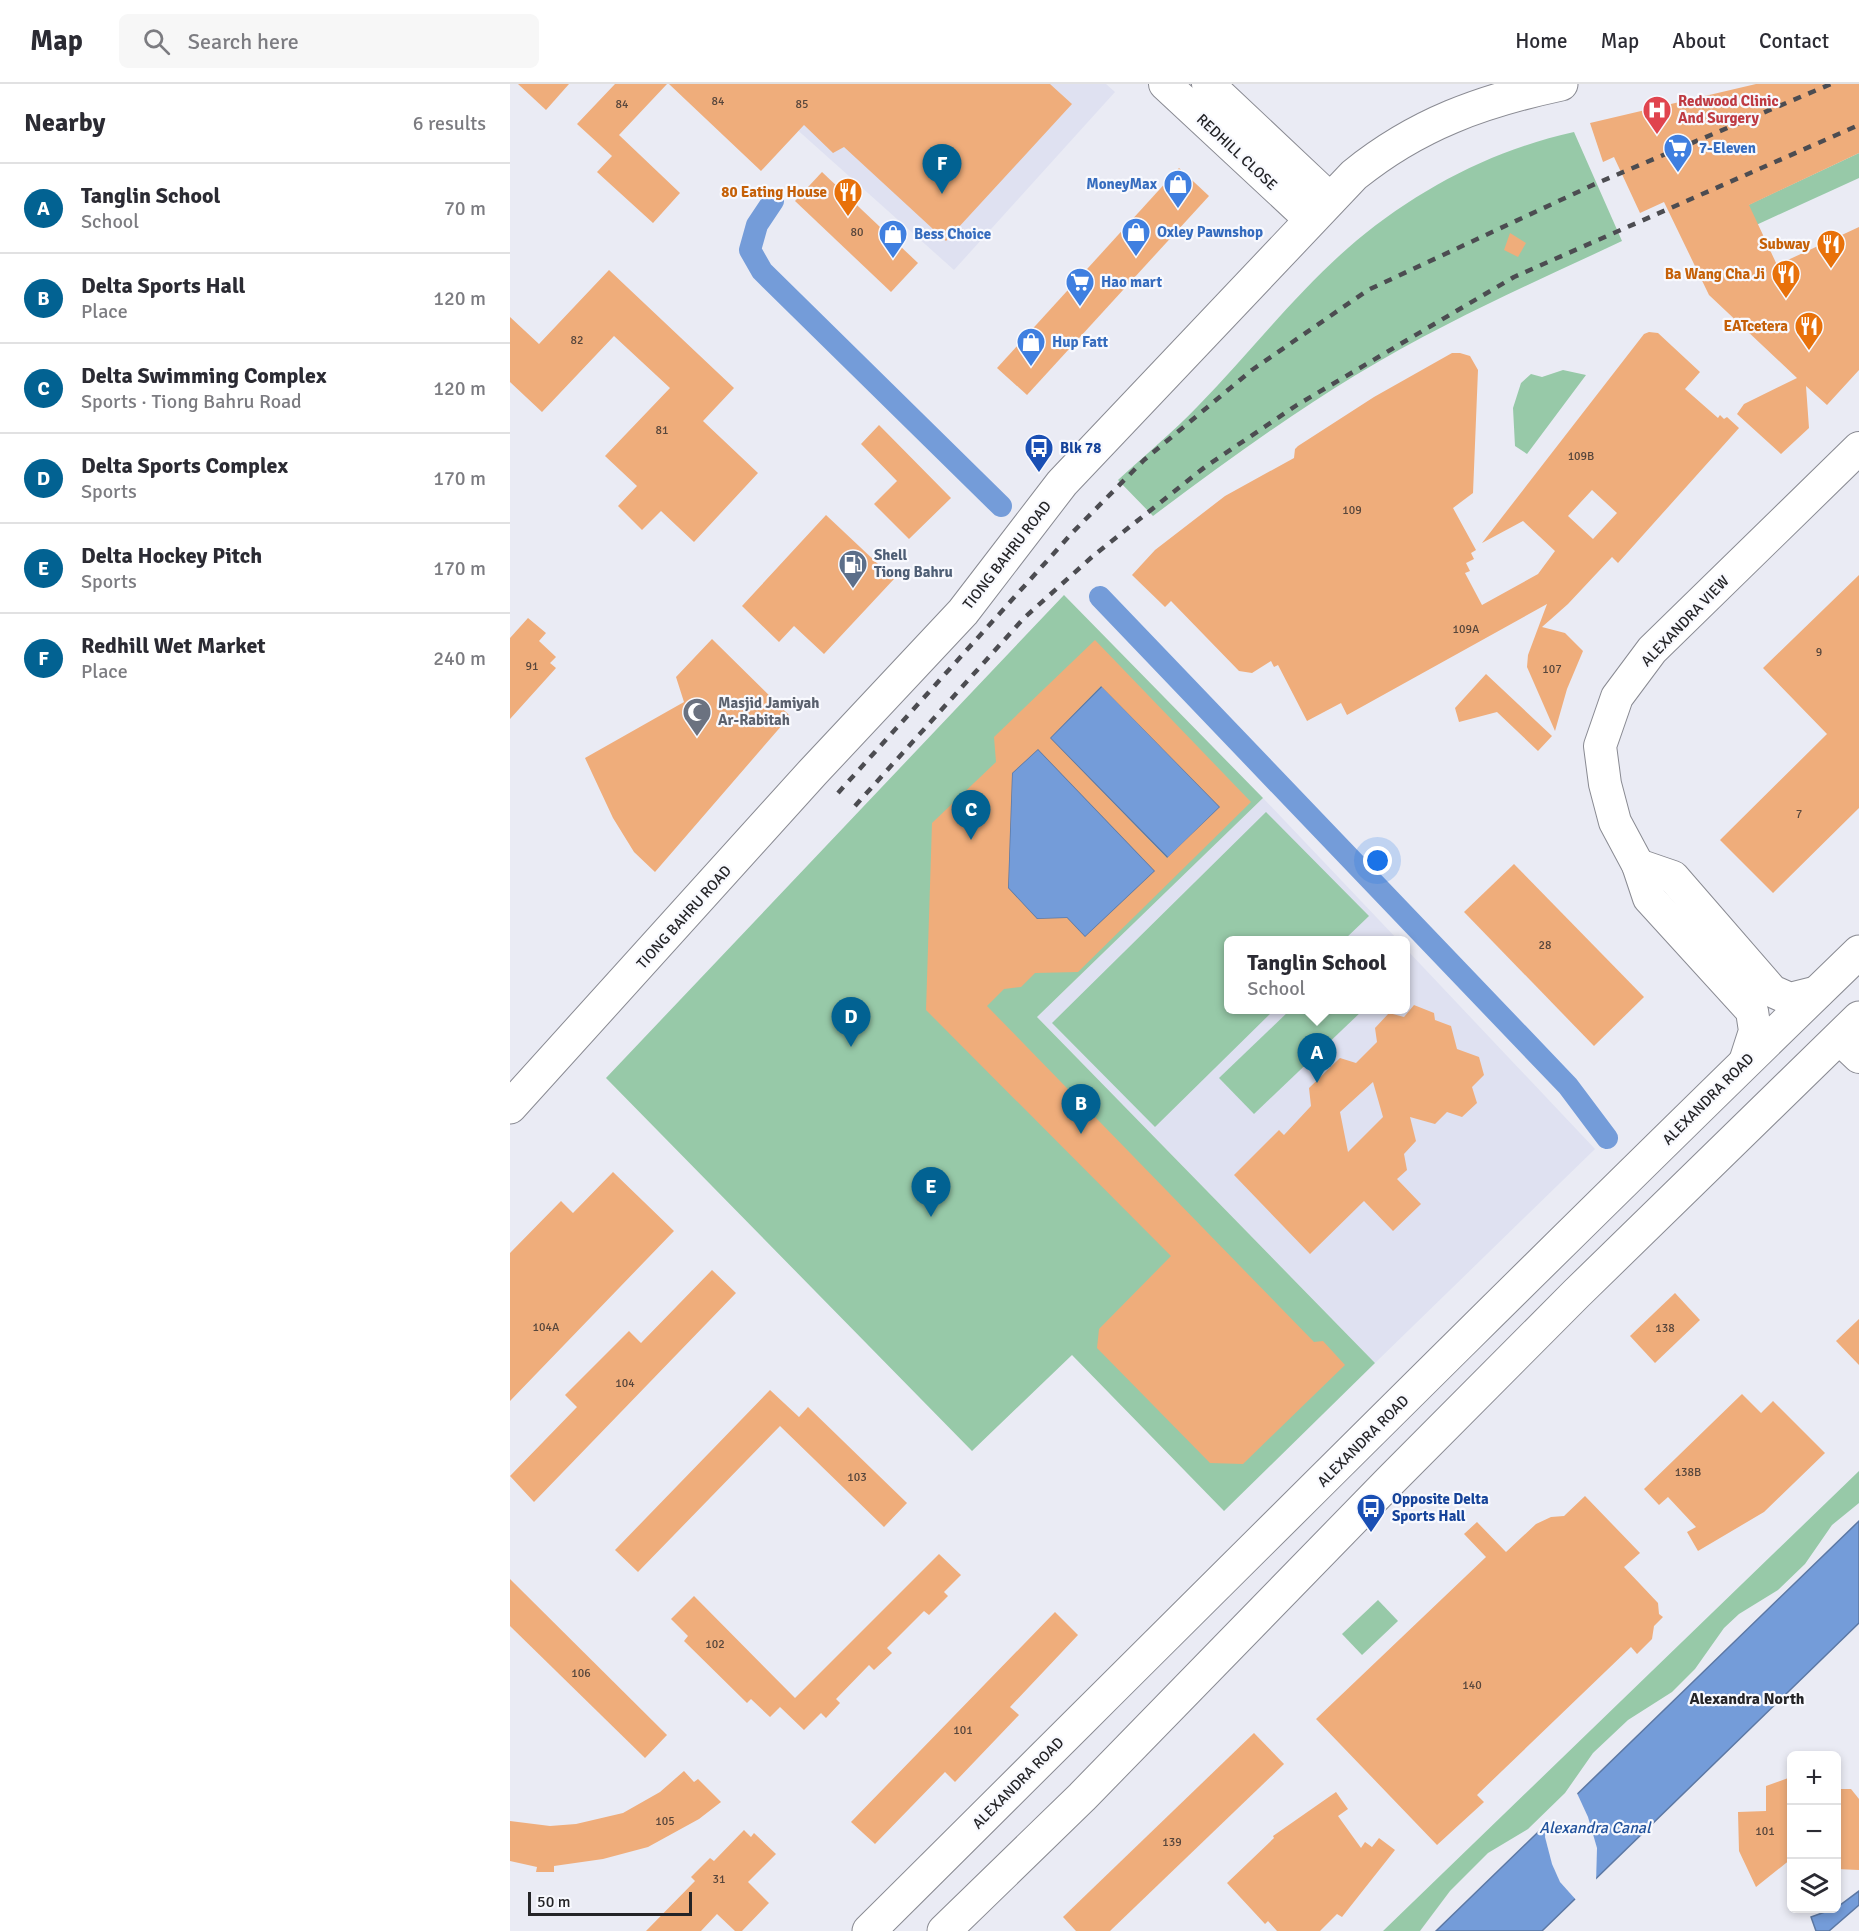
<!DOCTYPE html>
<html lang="en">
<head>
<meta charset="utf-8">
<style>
  :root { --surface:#fff; --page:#f7f7f7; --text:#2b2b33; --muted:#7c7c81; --line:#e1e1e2; --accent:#026292 }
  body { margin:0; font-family:Signika,sans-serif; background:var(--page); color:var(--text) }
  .controls { position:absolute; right:18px; bottom:18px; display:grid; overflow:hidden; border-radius:9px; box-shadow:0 3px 9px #0003 }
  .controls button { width:54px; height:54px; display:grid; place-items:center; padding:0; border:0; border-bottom:2px solid var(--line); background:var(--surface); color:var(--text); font:30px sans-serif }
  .scale { position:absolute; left:18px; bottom:15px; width:164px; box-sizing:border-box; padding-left:6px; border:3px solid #242427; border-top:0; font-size:16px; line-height:21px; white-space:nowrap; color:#242427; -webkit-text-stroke:4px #f8f9fe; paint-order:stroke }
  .you { position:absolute; left:868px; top:777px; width:21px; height:21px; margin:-15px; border:4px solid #fff; border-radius:50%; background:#1a73e8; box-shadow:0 0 0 9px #1a73e833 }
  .badge { display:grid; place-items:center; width:39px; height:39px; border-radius:50%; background:var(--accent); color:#fff; font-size:20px; font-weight:700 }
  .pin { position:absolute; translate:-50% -50px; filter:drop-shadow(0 2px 3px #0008) }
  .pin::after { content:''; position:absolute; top:32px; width:21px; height:18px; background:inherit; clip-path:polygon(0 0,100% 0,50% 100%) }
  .popup { position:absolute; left:714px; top:852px; width:186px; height:78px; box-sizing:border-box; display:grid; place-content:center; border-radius:9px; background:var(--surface); filter:drop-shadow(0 2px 4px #0005); font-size:20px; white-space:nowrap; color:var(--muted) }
  .popup b { font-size:22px; color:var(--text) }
  .popup::after { content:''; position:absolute; left:50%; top:100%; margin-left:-12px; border:12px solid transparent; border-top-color:var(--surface) }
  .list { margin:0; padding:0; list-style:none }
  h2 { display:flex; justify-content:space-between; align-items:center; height:78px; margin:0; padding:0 24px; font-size:26px }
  h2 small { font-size:20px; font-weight:400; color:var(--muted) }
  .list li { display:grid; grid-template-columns:39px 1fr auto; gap:18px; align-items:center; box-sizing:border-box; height:90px; padding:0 24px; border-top:2px solid var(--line) }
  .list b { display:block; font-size:22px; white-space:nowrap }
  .list p { margin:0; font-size:20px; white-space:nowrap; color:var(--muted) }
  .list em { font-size:20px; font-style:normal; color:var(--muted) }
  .icon { flex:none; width:33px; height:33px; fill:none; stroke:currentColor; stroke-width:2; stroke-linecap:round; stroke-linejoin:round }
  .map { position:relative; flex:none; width:1349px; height:1847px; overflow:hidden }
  header { display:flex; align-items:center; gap:36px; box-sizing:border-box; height:84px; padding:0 30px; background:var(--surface); border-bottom:2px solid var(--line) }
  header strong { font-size:28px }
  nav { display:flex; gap:33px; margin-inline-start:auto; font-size:21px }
  .search { width:420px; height:54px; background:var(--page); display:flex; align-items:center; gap:15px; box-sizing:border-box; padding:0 21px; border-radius:9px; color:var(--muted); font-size:22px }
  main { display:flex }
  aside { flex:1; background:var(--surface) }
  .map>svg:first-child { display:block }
  .built { fill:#dfe1f1 }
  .green { fill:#97c9a8 }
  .water { fill:#749cd9; stroke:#5c78a4; stroke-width:1.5 }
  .pier { fill:#eaebf4 }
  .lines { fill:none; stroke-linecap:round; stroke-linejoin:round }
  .canal { stroke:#749cd9; stroke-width:22 }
  .building { fill:#efad7b; fill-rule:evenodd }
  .minor-casing { stroke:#898a92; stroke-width:34 }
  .major-casing { stroke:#898a92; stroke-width:35 }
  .minor { stroke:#fff; stroke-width:32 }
  .major { stroke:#fff; stroke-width:33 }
  .rail { stroke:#4c4c51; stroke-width:4.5; stroke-dasharray:8 8; stroke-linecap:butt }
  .labels { text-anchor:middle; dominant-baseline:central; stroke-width:4.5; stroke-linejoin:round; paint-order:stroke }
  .number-label { font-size:12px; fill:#57463c }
  .health-label { font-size:15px; font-weight:bold; fill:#be3a42; stroke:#f8f9fe; text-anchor:start }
  .shop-label { font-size:15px; font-weight:bold; fill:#366cbe; stroke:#f8f9fe; text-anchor:start }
  .street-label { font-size:15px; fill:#242427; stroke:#f8f9fe }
  .food-label { font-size:15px; font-weight:bold; fill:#c56008; stroke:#f8f9fe; text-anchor:end }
  .transit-label { font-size:15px; font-weight:bold; fill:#164399; stroke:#f8f9fe; text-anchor:start }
  .service-label { font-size:15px; font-weight:bold; fill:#4e5e75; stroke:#f8f9fe; text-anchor:start }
  .worship-label { font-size:15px; font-weight:bold; fill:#5b616d; stroke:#f8f9fe; text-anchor:start }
  .neighbourhood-label { font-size:16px; font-weight:bold; fill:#242427; stroke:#f8f9fe }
  .water-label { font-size:16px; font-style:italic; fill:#20519b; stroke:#f8f9fe }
</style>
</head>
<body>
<header>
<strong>Map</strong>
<div class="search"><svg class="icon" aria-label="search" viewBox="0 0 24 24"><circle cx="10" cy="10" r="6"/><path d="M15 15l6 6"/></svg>Search here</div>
<nav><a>Home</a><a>Map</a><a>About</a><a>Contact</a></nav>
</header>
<main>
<aside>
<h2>Nearby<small>6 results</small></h2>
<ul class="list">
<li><span class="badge">A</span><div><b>Tanglin School</b><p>School</p></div><em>70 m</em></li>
<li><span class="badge">B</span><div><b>Delta Sports Hall</b><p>Place</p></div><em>120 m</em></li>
<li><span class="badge">C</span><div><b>Delta Swimming Complex</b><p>Sports · Tiong Bahru Road</p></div><em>120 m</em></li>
<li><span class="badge">D</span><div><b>Delta Sports Complex</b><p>Sports</p></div><em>170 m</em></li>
<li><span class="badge">E</span><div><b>Delta Hockey Pitch</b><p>Sports</p></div><em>170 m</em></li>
<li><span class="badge">F</span><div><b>Redhill Wet Market</b><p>Place</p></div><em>240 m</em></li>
</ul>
</aside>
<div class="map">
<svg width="1349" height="1847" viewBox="0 0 1349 1847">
  <rect width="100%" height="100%" fill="#eaebf4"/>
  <g class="built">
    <path d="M236,0H596L605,8L444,186Z"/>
    <path d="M753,714L888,856H718V926H896V865L1085,1065L865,1279L527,933Z"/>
  </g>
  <g class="green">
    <path d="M1064,48L1112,157C1053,185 994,211 936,241C832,293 736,362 643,432L608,396C634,372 663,348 688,322C741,268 788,206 846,157C910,104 983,66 1064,48Z"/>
    <path d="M1349,69V94L1244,142L1234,123Z"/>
    <path d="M1053,286L1076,291L1017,370L1005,362L1003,324L1011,299L1021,290L1032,293Z"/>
    <path d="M554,511L753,714L527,933L865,1279L714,1427L562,1271L462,1367L96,994Z"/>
    <path d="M756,728L859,832L834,856H718V926H764L645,1043L542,939Z"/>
    <path d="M780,926H853L744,1030L709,994Z"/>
    <path d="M1349,1387V1419L1322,1441L1295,1480L1268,1506L1229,1530L1214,1544L1185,1585L1162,1608L1118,1636L1083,1669L1055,1709L1018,1745L978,1769L940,1807L910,1847H873Z"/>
    <path d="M868,1516L888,1537L852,1571L832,1550Z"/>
  </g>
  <g class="water">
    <path d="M592,602L710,723L658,774L540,654Z"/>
    <path d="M528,665L645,787L575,853L557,834L527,835L498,804L502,689Z"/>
    <path d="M1349,1437V1539L1032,1847H926Z"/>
    <path d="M1349,1807V1821L1319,1847H1306L1301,1833L1326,1824Z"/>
  </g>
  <path class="pier" d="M1066,1707L1078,1733L1087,1764L1086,1799L1067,1817L1050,1798L1042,1780L1035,1753L1036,1737Z"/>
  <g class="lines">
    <g class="canal">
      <path d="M263,117L247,141L240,166L252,187L491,422"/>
      <path d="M590,513L1058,1002L1097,1054"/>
    </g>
  </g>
  <g class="building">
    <path d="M8,0H59L36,26Z"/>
    <path d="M105,0H157L109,51L170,109L143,139L87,88L102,72L67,40Z"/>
    <path d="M159,0H540L562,20L436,157L334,63L323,69L294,41L251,87Z"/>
    <path d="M1246,0H1349V69L1239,121L1267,181L1349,143V286L1317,321L1296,302L1299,344L1271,370L1227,330L1234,320L1287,294L1199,211L1154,118L1130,129L1104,73L1093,78L1080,39Z"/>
    <path d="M669,84L699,112L517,311L487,284Z"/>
    <path d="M312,88L408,179L381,208L285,117Z"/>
    <path d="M1000,149L1016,159L1008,173L994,166Z"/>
    <path d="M99,186L224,304L193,337L248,389L184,458L151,427L132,446L108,422L127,402L95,372L160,304L104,252L32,328L0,298V233L29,260Z"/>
    <path d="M1139,248L1148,249L1190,288L1175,305L1208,334L1210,331L1214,335L1217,333L1229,344L1108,479L1102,473L1058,520L1032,543L1055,549L1073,567L1057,605L1045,647L1017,583L1018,571L1037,520L837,631L831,619L797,637L768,581L764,583L761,577L742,589L729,587L661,517L655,523L622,491L645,466L715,412L784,374L785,365L788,362L864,313L942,269H950L960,272L968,286L963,409L943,424L966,466L961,469L964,475L956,479L960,487L955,489L972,521L1028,490L1045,467L1013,437L972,459L1134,250ZM1082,406L1107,429L1083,455L1058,432Z"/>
    <path d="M369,341L441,414L399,455L364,420L387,397L351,360Z"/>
    <path d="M316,431L384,495L314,570L284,542L269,558L232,522Z"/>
    <path d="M1349,491V724L1263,809L1210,756L1317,650L1253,584Z"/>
    <path d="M18,534L36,549L29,557L46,573L40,579L46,584L0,635V554Z"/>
    <path d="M202,555L280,632L145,788L124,768L103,734L75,674L174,618L166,593Z"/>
    <path d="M585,556L741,718L568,888L525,889L511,903L494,905L477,922L804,1258L813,1257L835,1281L733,1380L700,1379L587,1264L589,1245L661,1172L416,926L422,739L486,678L484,653ZM591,602L710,723L657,774L540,654ZM528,665L645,787L575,853L557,834L527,835L498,804L502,689Z"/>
    <path d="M976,590L1042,652L1028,667L987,628L949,638L945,624Z"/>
    <path d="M1004,780L1134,913L1084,962L954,828Z"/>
    <path d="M904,921L924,929L925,936L941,942L947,965L969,973L974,991L962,1003L967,1019L952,1033L937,1028L925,1040L900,1033L906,1057L894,1070L897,1086L887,1095L911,1120L883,1147L854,1117L800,1170L724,1091L769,1046L774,1051L801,1022L799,1004L830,974L846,979L867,958L865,944L879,929L894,933ZM863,998L873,1033L838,1068L830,1028Z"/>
    <path d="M103,1088L164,1147L0,1317V1169L51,1117L63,1129Z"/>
    <path d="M202,1186L226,1209L24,1418L0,1392L67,1323L55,1311L119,1247L131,1259Z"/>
    <path d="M1165,1209L1190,1236L1145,1279L1120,1252Z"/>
    <path d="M1349,1235V1281L1326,1257Z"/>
    <path d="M260,1306L289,1333L298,1323L397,1419L374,1443L270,1342L128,1488L105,1466Z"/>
    <path d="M1232,1310L1251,1329L1263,1317L1315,1369L1254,1428L1188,1467L1177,1448L1186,1443L1158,1413L1149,1421L1134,1405Z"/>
    <path d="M1075,1412L1130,1469L1114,1483L1148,1519L1149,1530L1153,1533L1144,1542L1142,1555L1127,1570L1121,1563L967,1711L974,1718L927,1761L806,1635L976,1473L954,1450L967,1438L996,1468L1026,1440L1041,1433L1054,1432Z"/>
    <path d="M429,1470L451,1491L434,1508L438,1512L419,1531L414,1527L377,1564L382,1569L364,1586L359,1581L326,1615L330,1619L316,1634L311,1629L294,1646L270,1623L260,1633L241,1615L237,1619L174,1557L178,1552L161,1535L184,1512L285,1614Z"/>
    <path d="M0,1495L157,1651L135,1674L0,1542Z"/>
    <path d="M545,1528L568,1551L500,1623L509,1631L445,1698L435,1688L365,1760L341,1738Z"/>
    <path d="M744,1649L774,1680L600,1847H566L553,1833Z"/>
    <path d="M174,1687L184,1698L188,1695L211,1718L189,1735L138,1763L93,1775L44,1782V1788H26L27,1783L0,1777V1737L40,1742L66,1740L113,1729L150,1708Z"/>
    <path d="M1281,1693V1775L1246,1803L1229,1767L1228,1728L1256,1727V1702Z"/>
    <path d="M1326,1705H1341L1349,1715V1786L1326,1785Z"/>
    <path d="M826,1708L838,1725L828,1732L851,1764L855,1758L862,1763L869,1754L885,1766L832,1833L827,1830L810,1847H767L758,1837L755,1840L717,1799L764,1754L763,1752Z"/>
    <path d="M234,1746L241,1753L244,1749L266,1770L238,1798L259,1819L232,1847H225L207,1830L191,1847H136L185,1797L181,1793L200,1774L204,1777Z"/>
  </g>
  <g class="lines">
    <g class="minor-casing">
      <g id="minor">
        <path d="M655,0L800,135"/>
        <path d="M698,0L820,115"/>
        <path d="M1128,781L1163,793L1262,907L1280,915L1308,908"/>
        <path d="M1329,954L1349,973"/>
        <path d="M1235,978L1245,947L1242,927L1139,814L1128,781L1105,738L1095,700L1090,662L1107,613L1142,566L1349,364"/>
      </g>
    </g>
    <g class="major-casing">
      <g id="major">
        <path d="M0,1023L303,688L453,528L552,399L844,91C907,40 972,17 1051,0"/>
        <path d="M359,1847C688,1520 1016,1191 1349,868"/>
        <path d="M434,1847L572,1713L880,1397L1066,1210L1349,934"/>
      </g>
    </g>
    <use href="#minor" class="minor"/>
    <use href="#major" class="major"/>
    <g class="rail">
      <path d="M328,709L563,448L634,376L742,286L858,206L1085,100L1321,0"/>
      <path d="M345,722L514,534L583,472L695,383L787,321L1004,193L1349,41"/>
    </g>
  </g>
  <defs>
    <g id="hospital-pin" transform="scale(1.5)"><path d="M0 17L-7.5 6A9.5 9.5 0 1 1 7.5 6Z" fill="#e0444e" stroke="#f8f9fe"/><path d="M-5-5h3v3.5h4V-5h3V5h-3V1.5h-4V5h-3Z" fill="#fff"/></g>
    <g id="supermarket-pin" transform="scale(1.5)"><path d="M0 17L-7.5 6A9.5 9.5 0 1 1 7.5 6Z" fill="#3f7fe0" stroke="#f8f9fe"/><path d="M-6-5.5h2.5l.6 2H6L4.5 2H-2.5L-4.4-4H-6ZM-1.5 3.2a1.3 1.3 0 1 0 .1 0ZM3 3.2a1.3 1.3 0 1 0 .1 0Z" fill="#fff"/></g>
    <g id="shop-pin" transform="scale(1.5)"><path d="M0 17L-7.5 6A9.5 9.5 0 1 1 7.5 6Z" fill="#3f7fe0" stroke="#f8f9fe"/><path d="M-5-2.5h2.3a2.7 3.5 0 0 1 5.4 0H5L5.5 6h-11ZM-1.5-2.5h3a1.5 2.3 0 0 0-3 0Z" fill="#fff"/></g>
    <g id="restaurant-pin" transform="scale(1.5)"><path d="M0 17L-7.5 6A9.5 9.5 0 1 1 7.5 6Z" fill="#e8710a" stroke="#f8f9fe"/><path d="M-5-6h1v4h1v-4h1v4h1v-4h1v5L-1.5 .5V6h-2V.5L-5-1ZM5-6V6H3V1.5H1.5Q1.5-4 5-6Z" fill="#fff"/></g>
    <g id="bus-pin" transform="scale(1.5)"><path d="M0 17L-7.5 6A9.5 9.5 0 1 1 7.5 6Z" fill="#1a4fb4" stroke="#f8f9fe"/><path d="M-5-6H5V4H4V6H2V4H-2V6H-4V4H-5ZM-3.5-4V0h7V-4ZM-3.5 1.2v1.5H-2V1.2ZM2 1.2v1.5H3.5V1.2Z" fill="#fff"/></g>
    <g id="fuel-pin" transform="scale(1.5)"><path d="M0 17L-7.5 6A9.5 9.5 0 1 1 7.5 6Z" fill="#5c6f8a" stroke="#f8f9fe"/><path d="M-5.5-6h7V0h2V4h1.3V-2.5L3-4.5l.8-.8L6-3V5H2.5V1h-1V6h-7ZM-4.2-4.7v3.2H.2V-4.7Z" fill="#fff"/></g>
    <g id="mosque-pin" transform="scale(1.5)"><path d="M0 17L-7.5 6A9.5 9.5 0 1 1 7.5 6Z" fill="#6b7280" stroke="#f8f9fe"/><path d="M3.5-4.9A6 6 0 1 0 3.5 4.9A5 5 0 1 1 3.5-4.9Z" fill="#fff"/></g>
  </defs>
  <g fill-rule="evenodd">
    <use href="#hospital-pin" x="1147" y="26"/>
    <use href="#supermarket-pin" x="1168" y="64"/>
    <use href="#shop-pin" x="668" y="100"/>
    <use href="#restaurant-pin" x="338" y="108"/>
    <use href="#shop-pin" x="626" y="148"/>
    <use href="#shop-pin" x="383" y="150"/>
    <use href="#restaurant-pin" x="1321" y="160"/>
    <use href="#restaurant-pin" x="1276" y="190"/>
    <use href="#supermarket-pin" x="570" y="198"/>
    <use href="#restaurant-pin" x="1299" y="242"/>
    <use href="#shop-pin" x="521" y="258"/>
    <use href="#bus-pin" x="529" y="364"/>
    <use href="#fuel-pin" x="343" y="480"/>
    <use href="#mosque-pin" x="187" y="628"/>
    <use href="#bus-pin" x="861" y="1424"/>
  </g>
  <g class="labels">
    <g class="number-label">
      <text x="208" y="17">84</text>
      <text x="112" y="20">84</text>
      <text x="292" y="20">85</text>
      <text x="347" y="148">80</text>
      <text x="67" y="256">82</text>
      <text x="152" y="346">81</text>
      <text x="1071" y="372">109B</text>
      <text x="842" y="426">109</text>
      <text x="956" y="545">109A</text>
      <text x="1309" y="568">9</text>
      <text x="22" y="582">91</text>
      <text x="1042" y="585">107</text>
      <text x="1289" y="730">7</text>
      <text x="1035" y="861">28</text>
      <text x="36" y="1243">104A</text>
      <text x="1155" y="1244">138</text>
      <text x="115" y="1299">104</text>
      <text x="1178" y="1388">138B</text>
      <text x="347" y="1393">103</text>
      <text x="205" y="1560">102</text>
      <text x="71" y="1589">106</text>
      <text x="962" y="1601">140</text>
      <text x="453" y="1646">101</text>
      <text x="155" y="1737">105</text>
      <text x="1255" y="1747">101</text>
      <text x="662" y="1758">139</text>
      <text x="209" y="1795">31</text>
    </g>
    <g class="health-label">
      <text x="1168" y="17">Redwood Clinic<tspan x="1168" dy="17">And Surgery</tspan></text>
    </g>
    <g class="shop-label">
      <text x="1189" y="64">7-Eleven</text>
      <text x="647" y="100" text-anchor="end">MoneyMax</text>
      <text x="647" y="148">Oxley Pawnshop</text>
      <text x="404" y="150">Bess Choice</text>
      <text x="591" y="198">Hao mart</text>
      <text x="542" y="258">Hup Fatt</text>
    </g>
    <g class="street-label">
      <text transform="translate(727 68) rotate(43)">REDHILL CLOSE</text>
      <text transform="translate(497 471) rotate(-52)">TIONG BAHRU ROAD</text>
      <text transform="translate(1175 537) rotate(-46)">ALEXANDRA VIEW</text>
      <text transform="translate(174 833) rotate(-48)">TIONG BAHRU ROAD</text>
      <text transform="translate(1198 1015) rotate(-45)">ALEXANDRA ROAD</text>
      <text transform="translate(853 1357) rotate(-45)">ALEXANDRA ROAD</text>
      <text transform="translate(508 1699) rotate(-45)">ALEXANDRA ROAD</text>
    </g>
    <g class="food-label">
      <text x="317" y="108">80 Eating House</text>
      <text x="1300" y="160">Subway</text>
      <text x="1255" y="190">Ba Wang Cha Ji</text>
      <text x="1278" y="242">EATcetera</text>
    </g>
    <g class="transit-label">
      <text x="550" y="364">Blk 78</text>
      <text x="882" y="1415">Opposite Delta<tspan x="882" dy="17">Sports Hall</tspan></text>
    </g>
    <g class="service-label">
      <text x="364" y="471">Shell<tspan x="364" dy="17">Tiong Bahru</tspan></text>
    </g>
    <g class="worship-label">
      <text x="208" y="619">Masjid Jamiyah<tspan x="208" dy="17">Ar-Rabitah</tspan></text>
    </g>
    <g class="neighbourhood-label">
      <text x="1237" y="1615">Alexandra North</text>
    </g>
    <g class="water-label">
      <text x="1085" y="1744">Alexandra Canal</text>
    </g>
  </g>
</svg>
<div class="controls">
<button>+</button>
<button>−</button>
<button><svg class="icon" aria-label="layers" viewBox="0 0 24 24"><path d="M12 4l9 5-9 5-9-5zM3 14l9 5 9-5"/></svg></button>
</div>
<div class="scale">50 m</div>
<div class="you"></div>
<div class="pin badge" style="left:807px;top:999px">A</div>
<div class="popup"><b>Tanglin School</b>School</div>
<div class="pin badge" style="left:571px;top:1050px">B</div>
<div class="pin badge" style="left:461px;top:756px">C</div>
<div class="pin badge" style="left:341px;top:963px">D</div>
<div class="pin badge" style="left:421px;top:1133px">E</div>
<div class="pin badge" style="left:432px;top:110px">F</div>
</div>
</main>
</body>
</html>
